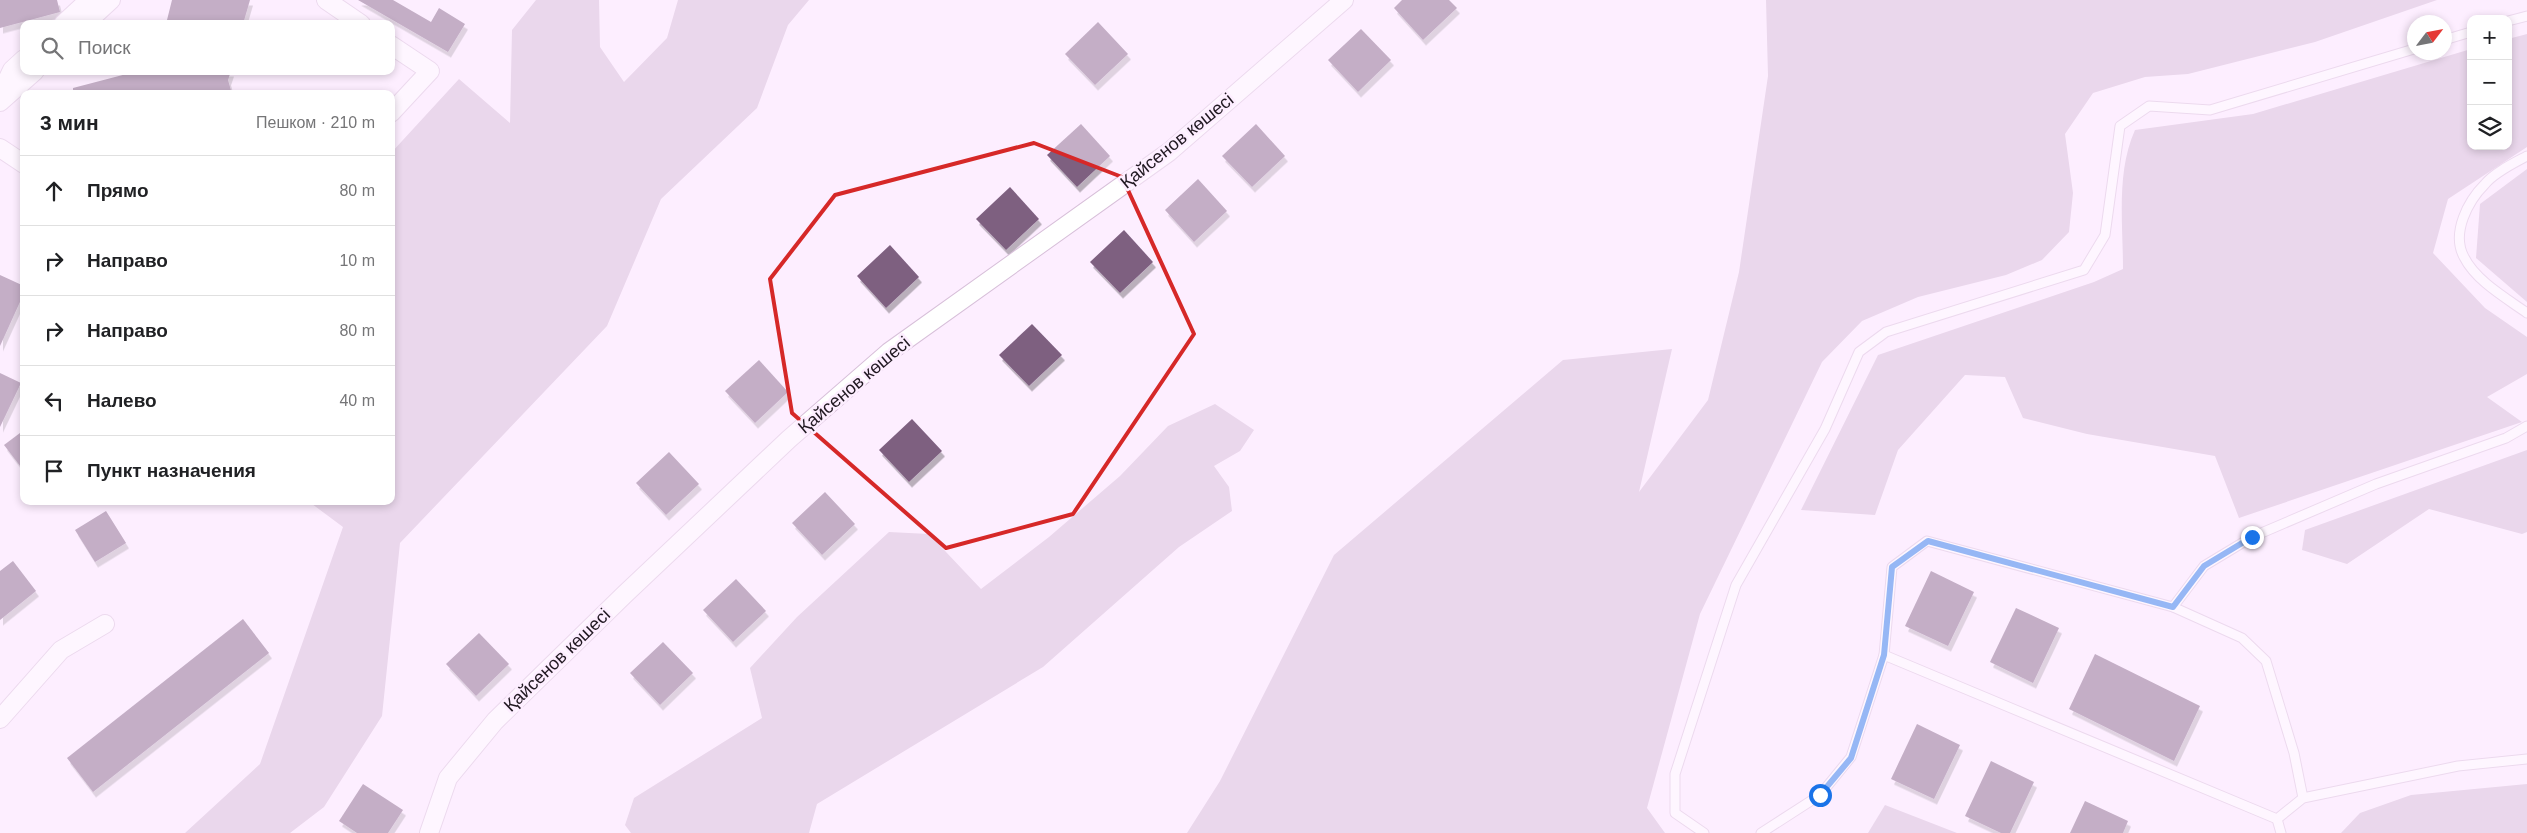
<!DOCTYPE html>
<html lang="ru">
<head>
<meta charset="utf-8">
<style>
  :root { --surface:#fff; --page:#f2f2f2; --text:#202124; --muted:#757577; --line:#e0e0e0 }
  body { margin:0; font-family:Arial,sans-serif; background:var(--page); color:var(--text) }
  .controls { position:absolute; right:15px; top:15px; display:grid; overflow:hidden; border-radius:10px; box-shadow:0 2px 8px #0003 }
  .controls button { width:45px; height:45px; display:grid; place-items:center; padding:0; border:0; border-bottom:1px solid var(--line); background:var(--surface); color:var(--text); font:25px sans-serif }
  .compass { position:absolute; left:2407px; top:15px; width:45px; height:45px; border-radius:50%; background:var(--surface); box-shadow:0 2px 8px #0003; rotate:58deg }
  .stop { position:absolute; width:15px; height:15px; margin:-11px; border:4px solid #1a73e8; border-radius:50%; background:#fff }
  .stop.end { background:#1a73e8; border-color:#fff; box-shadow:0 1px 5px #0008 }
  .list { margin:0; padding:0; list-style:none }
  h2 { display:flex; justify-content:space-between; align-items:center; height:65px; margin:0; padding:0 20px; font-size:21px }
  h2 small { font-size:16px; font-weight:400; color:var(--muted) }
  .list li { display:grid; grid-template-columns:32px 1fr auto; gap:15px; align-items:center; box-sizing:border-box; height:70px; padding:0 20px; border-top:1px solid var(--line) }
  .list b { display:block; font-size:19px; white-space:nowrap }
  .list em { font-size:16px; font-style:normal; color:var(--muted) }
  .icon { flex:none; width:28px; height:28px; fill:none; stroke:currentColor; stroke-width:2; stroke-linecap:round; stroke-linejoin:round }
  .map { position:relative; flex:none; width:2527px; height:833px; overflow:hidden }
  .search { position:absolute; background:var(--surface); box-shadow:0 2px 8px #0003; left:20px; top:20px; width:375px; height:55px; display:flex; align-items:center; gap:12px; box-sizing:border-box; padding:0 18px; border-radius:10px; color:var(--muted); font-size:19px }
  .panel { position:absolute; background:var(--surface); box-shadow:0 2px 8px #0003; left:20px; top:90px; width:375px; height:415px; border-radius:10px }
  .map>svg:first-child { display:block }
  .green { fill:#d3bad5 }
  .building { fill:#7e6080; filter:url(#shadow) }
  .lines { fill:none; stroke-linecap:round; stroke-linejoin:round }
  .service-casing { stroke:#d8c0da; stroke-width:11 }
  .minor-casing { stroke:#d8c0da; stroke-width:20 }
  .service { stroke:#fff; stroke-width:9 }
  .minor { stroke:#fff; stroke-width:18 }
  .route { stroke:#1a73e8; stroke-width:6 }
  .marked { fill:none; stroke:#d62828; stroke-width:4; stroke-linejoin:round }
  .labels { text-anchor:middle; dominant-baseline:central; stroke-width:5; stroke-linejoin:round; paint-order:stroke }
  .street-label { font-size:18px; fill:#201821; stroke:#fdeeff }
</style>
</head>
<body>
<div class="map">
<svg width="2527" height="833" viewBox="0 0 2527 833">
  <defs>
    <filter id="shadow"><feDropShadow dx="3" dy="5.5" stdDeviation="0" flood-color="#0004"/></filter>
  </defs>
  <rect width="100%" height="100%" fill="#fdeeff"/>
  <g class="green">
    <path d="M536,0H599L600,47L624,82L667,38L678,0H809L788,25L757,108L661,199L607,326L400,543L382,716L324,807L290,833H185L260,764L343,527L308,501H391V153L459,79L510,123L512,30Z"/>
    <path d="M1766,0H2437L2315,42L2188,74L2145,77L2093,93L2065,134L2073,193L2069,232L2042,260L2006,275L1918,297L1862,321L1822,362L1700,614L1647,808L1665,833H1187L1220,781L1334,555L1563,360L1672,349L1639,492L1708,400L1739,272L1768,76Z"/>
    <path d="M2527,34V147L2448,199L2433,253L2485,308L2527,337V374L2487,397L2522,422L2239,518L2215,456L2087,434L2023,418L2005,377L1965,375L1898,450L1875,515L1801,510L1878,355L2094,282L2123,269C2123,224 2116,172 2135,130L2253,114L2471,49V146H2508V39Z"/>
    <path d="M2527,169V302L2476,258L2480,204Z"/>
    <path d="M1215,404L1254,430L1240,451L1214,466L1229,487L1232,511L1179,547L1043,667L817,804L809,833H631L625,825L634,798L762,718L750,668L797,617L889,532L929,534L981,589L1049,537L1120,476L1168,426Z"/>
    <path d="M2527,450V532L2522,534L2429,509L2347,564L2302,550L2305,530Z"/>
    <path d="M2527,784V833H2341L2360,813L2411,795Z"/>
    <path d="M1885,805L1957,833H1868Z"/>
  </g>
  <g class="building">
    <path d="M0,0H57L60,12L0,28Z"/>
    <path d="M172,0H250L243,24H166Z"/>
    <path d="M358,0H393L431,22L439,8L465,24L448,52Z"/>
    <path d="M1402,0H1449L1457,8L1423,40L1394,8Z"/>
    <path d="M1098,22L1128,54L1095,85L1065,54Z"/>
    <path d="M1361,29L1391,60L1358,92L1328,60Z"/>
    <path d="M138,71H231L228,80L232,94H73V88Z"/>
    <path d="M1081,124L1110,156L1077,187L1047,155Z"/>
    <path d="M1256,124L1285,156L1252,187L1222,156Z"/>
    <path d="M1198,179L1227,211L1194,242L1165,210Z"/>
    <path d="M1010,187L1039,219L1006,250L976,219Z"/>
    <path d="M1124,230L1153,262L1120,293L1090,262Z"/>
    <path d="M890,245L919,277L886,308L857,276Z"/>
    <path d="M0,275L24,286V293L0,346Z"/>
    <path d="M1032,324L1062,355L1029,386L999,355Z"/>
    <path d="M759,360L788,392L755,423L725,391Z"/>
    <path d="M0,373L21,383L0,427Z"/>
    <path d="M912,419L942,451L909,482L879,450Z"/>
    <path d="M24,430V471L4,445Z"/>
    <path d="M669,452L699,484L666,515L636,483Z"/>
    <path d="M825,492L855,524L822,555L792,523Z"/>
    <path d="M106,511L126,543L95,562L75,530Z"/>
    <path d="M13,561L36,591L0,620V571Z"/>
    <path d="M1931,571L1974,592L1948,646L1905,626Z"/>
    <path d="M736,579L766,611L733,642L703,610Z"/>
    <path d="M2016,608L2059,628L2033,683L1990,662Z"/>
    <path d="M243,619L269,653L93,792L67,758Z"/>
    <path d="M479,633L509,664L476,696L446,664Z"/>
    <path d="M663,642L693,673L660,705L630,673Z"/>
    <path d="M2095,654L2200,706L2174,761L2069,709Z"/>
    <path d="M1917,724L1960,745L1934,799L1891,779Z"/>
    <path d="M1991,761L2034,782L2010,833H2001L1965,816Z"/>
    <path d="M363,784L403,810L388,833H357L339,821Z"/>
    <path d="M2085,801L2128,821L2123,833H2070Z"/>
  </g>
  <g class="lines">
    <g class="service-casing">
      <g id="service">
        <path d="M2508,21L2527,16"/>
        <path d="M2444,40L2471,32"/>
        <path d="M2527,156C2514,163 2495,172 2485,184C2468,201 2451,233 2464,257C2476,281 2506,298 2527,313"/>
        <path d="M1884,655L2277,819L2303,798L2458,766L2527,759"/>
        <path d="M2303,798L2294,753L2266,661L2242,638L2173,607L2204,566L2252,537L2376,484L2506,438L2527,426"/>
        <path d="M2277,819L2281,833"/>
        <path d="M1704,833L1675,813V774L1736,585L1825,429L1859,352L1886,332L2084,270L2105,235L2120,126L2149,106L2210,110L2414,49"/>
        <path d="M1761,833L1820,795L1851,757L1884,655L1892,567L1927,541L2173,607"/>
      </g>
    </g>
    <g class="minor-casing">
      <g id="minor">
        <path d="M326,0L361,24"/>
        <path d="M63,24L89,0"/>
        <path d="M85,24L111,0"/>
        <path d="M391,45L430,71L391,113"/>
        <path d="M0,95L12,70L24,59"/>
        <path d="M0,102L35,71"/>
        <path d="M0,148L24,164"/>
        <path d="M0,719L61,650L105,624"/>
        <path d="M429,833L448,778L495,721L624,595L789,439L889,352L1169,152L1344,0"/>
      </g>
    </g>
    <use href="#service" class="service"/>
    <use href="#minor" class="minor"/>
  </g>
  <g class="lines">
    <path class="route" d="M1820,795L1851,758L1884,655L1892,567L1928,541L2173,607L2204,566L2252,537"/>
  </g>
  <path d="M0 0H2527V833H0ZM1034,143L1122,177L1194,334L1073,514L946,548L792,413L770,279L835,195Z" fill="#fdeeff" fill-opacity=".55" fill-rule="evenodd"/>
  <path class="marked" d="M1034,143L1122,177L1194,334L1073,514L946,548L792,413L770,279L835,195Z"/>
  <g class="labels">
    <g class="street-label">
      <text transform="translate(1177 141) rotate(-39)">Қайсенов көшесі</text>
      <text transform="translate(854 385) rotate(-40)">Қайсенов көшесі</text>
      <text transform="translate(557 660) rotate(-44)">Қайсенов көшесі</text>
    </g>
  </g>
</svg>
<div class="controls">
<button>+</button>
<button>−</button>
<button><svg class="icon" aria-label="layers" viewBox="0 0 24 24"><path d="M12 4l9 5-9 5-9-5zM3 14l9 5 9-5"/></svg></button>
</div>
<svg class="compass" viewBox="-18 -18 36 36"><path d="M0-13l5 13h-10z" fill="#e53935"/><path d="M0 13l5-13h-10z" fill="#757577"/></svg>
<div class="stop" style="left:1820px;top:795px"></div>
<div class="stop end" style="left:2252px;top:537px"></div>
<div class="search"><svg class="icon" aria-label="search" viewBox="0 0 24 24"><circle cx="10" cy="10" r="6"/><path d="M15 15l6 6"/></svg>Поиск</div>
<section class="panel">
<h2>3 мин<small>Пешком · 210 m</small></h2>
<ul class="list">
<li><svg class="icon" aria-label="ahead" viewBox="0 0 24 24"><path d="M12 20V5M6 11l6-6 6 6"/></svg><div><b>Прямо</b></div><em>80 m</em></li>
<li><svg class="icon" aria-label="right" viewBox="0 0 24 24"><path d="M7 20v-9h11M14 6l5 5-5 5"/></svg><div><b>Направо</b></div><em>10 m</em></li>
<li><svg class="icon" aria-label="right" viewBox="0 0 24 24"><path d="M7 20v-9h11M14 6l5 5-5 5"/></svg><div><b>Направо</b></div><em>80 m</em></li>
<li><svg class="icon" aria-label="left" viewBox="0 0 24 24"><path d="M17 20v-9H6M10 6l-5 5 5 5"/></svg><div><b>Налево</b></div><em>40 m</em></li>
<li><svg class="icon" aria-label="arrive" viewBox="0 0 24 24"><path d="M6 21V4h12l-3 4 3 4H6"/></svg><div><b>Пункт назначения</b></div></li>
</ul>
</section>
</div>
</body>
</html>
